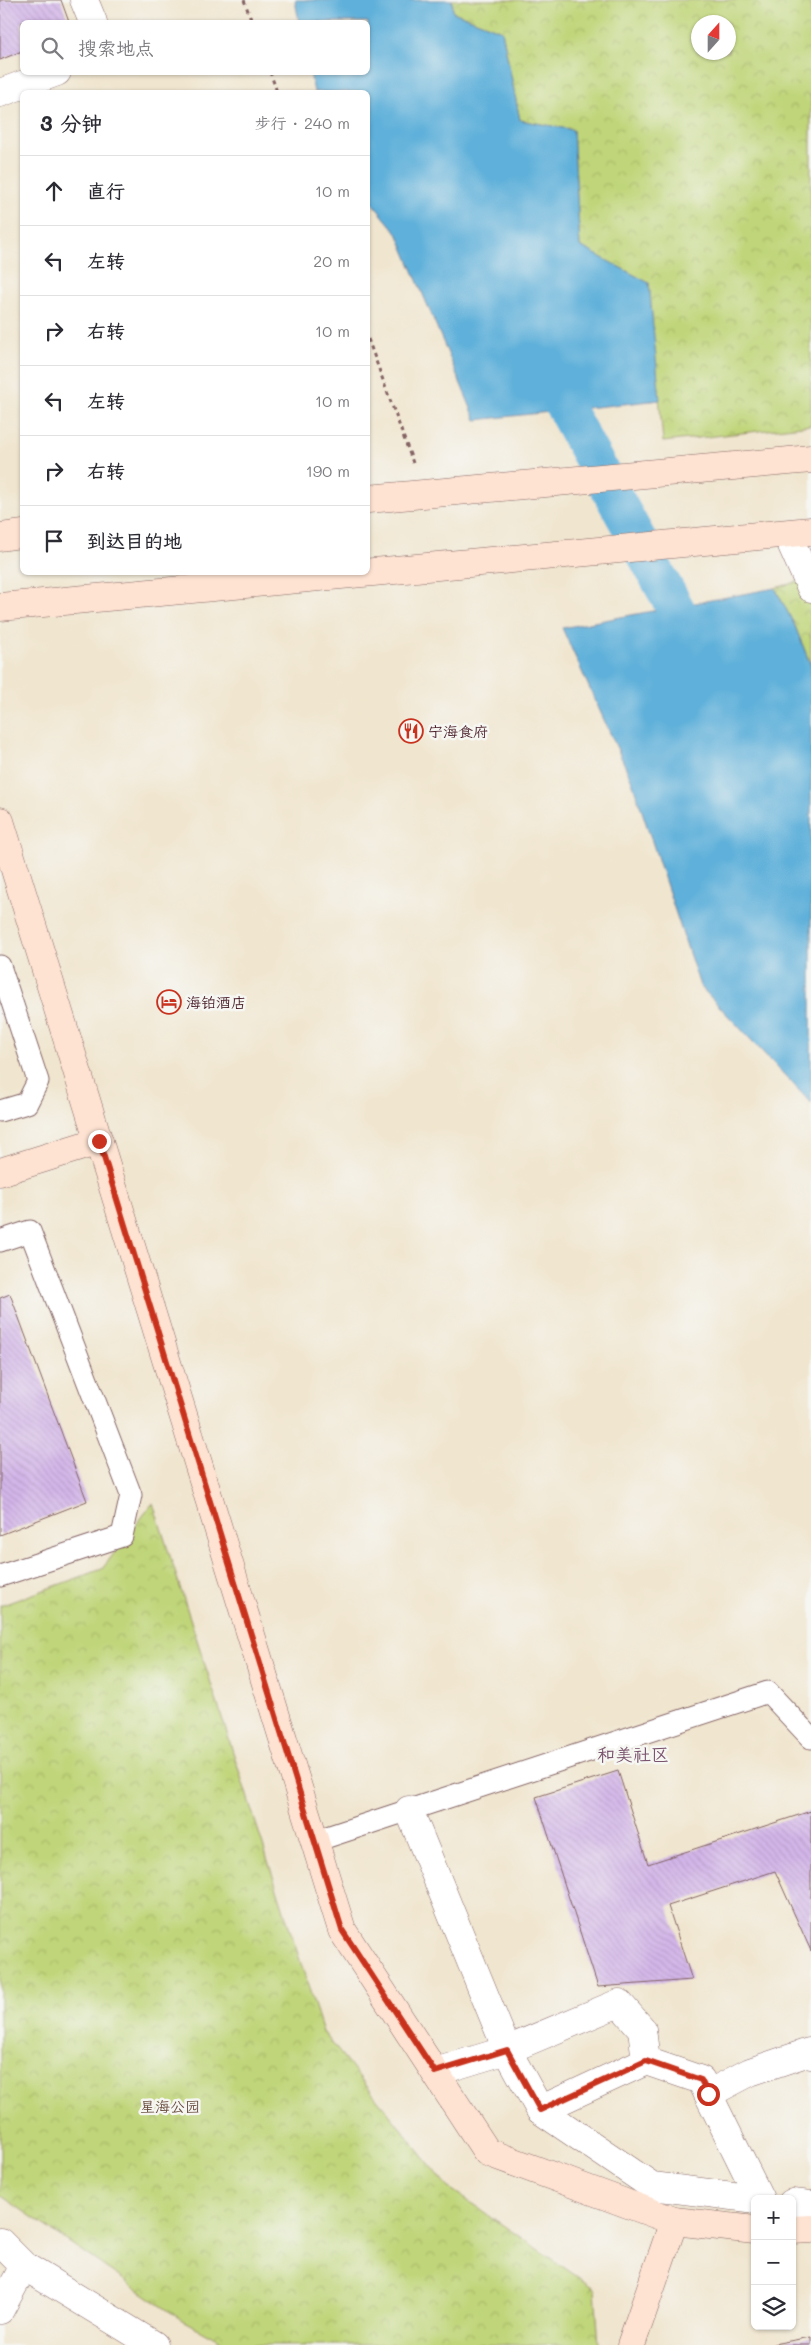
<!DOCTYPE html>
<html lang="zh">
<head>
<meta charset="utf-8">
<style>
  :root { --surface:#fff; --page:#f2f2f3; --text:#2b2b33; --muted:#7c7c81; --line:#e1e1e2 }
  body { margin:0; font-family:Mali,"LXGW WenKai TC",sans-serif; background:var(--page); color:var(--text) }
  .controls { position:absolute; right:15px; bottom:15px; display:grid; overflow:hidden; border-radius:8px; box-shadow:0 1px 4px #0004 }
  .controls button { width:45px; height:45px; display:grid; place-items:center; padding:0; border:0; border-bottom:1px solid var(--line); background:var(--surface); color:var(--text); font:25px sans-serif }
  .compass { position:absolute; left:691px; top:15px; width:45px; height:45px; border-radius:50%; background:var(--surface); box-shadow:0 1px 4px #0004; rotate:21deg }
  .stop { position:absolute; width:15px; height:15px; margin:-11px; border:4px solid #c8321e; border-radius:50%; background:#fff }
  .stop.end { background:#c8321e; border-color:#fff; box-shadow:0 1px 5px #0008 }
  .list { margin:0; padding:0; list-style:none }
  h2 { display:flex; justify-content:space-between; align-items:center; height:65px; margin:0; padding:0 20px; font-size:21px }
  h2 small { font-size:16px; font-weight:400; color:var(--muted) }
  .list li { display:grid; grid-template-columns:32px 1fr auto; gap:15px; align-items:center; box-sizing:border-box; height:70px; padding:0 20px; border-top:1px solid var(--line) }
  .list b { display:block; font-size:19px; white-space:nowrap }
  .list em { font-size:16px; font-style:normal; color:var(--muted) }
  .icon { flex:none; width:28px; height:28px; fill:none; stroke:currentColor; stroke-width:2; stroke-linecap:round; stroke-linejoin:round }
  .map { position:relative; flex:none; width:811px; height:2345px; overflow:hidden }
  .search { position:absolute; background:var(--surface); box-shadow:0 1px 4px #0004; left:20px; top:20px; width:350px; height:55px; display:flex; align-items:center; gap:12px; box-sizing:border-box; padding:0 18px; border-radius:8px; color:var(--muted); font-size:19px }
  .panel { position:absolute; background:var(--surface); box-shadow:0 1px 4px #0004; left:20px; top:90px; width:350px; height:485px; border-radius:8px }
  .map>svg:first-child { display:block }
  .park { fill:url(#park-crowns); stroke:#857a52; fill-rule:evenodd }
  .water { fill:#5fb0da; stroke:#546882 }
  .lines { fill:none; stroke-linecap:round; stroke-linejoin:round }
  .canal { stroke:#5fb0da; stroke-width:38 }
  .building { fill:url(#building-back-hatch) }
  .lane-casing { stroke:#846464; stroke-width:23 }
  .street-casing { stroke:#846464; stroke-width:29 }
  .secondary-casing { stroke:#846464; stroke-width:29 }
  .path { stroke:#846464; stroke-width:3; stroke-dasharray:4 4; stroke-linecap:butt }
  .lane { stroke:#fff; stroke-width:21 }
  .street { stroke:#fff; stroke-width:28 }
  .secondary { stroke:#fee3d2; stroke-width:28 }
  .route { stroke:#c8321e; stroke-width:6 }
  .labels { text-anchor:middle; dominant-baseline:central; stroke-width:5; stroke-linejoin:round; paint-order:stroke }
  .poi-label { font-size:15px; fill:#4a1f2b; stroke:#f6f6f2; text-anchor:start }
  .park-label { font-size:15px; fill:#684c3e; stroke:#f6f6f2 }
  .quarter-label { font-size:18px; fill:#7a546e; stroke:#f6f6f2 }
</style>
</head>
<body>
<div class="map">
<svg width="811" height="2345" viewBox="0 0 811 2345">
  <defs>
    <pattern id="park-crowns" width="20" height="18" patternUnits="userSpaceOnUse" patternTransform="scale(1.25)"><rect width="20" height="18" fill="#c0d579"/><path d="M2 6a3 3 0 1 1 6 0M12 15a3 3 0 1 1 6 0" fill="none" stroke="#a6b669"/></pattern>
    <pattern id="building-back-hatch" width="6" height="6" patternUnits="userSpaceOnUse" patternTransform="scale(1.25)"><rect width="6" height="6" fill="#d3b6e9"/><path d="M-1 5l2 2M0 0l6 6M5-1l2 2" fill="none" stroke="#b79cc8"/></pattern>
  </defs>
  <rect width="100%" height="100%" fill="#f6f6f2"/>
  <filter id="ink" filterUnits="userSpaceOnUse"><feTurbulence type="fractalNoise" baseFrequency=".02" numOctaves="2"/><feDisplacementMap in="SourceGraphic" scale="10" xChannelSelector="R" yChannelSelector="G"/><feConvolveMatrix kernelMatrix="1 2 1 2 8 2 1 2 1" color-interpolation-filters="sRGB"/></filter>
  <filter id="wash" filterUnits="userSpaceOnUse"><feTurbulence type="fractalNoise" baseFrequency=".0096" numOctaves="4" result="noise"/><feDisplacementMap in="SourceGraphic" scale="20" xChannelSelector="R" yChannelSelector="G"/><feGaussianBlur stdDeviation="1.12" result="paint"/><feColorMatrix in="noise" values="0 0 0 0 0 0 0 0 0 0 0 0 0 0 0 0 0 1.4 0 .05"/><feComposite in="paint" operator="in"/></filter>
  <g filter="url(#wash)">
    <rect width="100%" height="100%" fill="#f0e5ce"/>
    <g class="park">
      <path d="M452,0H811V425L663,442L649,283L580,246L573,130L520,120L502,31L453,12ZM698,22H728V52H698Z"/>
      <path d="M811,578V666L795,626L775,588Z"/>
      <path d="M153,1503L323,2032L448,2187L595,2289L599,2345H228L182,2320L0,2195V1606L102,1569Z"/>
    </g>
    <g class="water">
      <path d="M295,0H452L453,12L502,31L520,120L573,130L580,246L649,283L660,400L476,420L397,233L368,198V92H314L310,73L368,72V22H299Z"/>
      <path d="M775,588L795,626L811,666V1103L700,986L632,781L562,628Z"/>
    </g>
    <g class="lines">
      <path class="canal" d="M542,366L700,653"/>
    </g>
    <g id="blocks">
      <g class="building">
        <path d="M0,0H61L69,22H22V51L0,60Z"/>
        <path d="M10,1294L87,1501L0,1535V1298Z"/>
        <path d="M618,1771L648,1864L811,1811V1951L775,1871L668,1906L692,1980L598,1987L536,1797Z"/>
        <path d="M811,2337V2345H773V2344Z"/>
      </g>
    </g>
  </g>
  <g filter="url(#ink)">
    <use href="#blocks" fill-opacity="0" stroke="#846464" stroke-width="1"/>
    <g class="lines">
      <g class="lane-casing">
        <g id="lane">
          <path d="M0,966L38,1081L27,1103L0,1111"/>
          <path d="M0,1241L30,1231L131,1495L122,1536L0,1576"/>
          <path d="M315,1841L768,1692L811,1738"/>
        </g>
      </g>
      <g class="street-casing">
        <g id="street">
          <path d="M84,0L93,22"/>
          <path d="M0,93L57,72"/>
          <path d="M787,534L811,588"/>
          <path d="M409,1810L507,2050L540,2110L652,2186L757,2199"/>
          <path d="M435,2072L507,2050L619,2003L642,2029L646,2061"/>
          <path d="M708,2094L750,2072L809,2052L811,2055"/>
          <path d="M540,2110L646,2061L701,2080L760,2199"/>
          <path d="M792,2203L811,2205"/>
          <path d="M0,2242L24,2266L154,2345"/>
          <path d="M0,2310L24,2266"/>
        </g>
      </g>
      <g class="secondary-casing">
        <g id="secondary">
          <path d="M368,499L811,459"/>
          <path d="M0,537L22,534"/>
          <path d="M0,607L811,531"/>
          <path d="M0,821L342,1930L487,2152L674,2221L755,2230"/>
          <path d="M0,1172L99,1141"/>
          <path d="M792,2230L811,2229"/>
          <path d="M631,2345L674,2221"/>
        </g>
      </g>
      <g class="path">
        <path d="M244,0L252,22"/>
        <path d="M270,72L277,92"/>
        <path d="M368,339L413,463"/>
      </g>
      <use href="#lane" class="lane"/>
      <use href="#street" class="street"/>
      <use href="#secondary" class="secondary"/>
    </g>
  </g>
  <g class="lines" filter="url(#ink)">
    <path class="route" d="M99,1141L342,1930L435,2072L507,2050L540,2110L646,2061L701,2080L708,2094"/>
  </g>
  <defs>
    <g id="restaurant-ring" transform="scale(1.25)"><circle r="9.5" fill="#f6f6f2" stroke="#c8321e" stroke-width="1.5"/><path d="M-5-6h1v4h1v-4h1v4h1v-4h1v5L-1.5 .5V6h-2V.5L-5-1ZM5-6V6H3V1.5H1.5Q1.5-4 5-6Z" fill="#c8321e"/></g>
    <g id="hotel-ring" transform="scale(1.25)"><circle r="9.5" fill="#f6f6f2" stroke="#c8321e" stroke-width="1.5"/><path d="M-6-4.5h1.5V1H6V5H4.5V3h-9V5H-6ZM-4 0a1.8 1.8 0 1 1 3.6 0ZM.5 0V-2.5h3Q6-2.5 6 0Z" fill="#c8321e"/></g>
  </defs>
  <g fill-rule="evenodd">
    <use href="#restaurant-ring" x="411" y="731"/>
    <use href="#hotel-ring" x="169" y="1002"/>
  </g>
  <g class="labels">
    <g class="poi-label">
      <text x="428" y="731">宁海食府</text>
      <text x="186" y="1002">海铂酒店</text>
    </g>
    <g class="park-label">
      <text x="170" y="2106">星海公园</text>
    </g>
    <g class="quarter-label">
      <text x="633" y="1754">和美社区</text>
    </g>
  </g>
</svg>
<div class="controls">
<button>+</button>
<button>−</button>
<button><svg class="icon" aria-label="layers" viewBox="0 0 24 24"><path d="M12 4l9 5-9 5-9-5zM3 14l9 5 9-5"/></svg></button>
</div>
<svg class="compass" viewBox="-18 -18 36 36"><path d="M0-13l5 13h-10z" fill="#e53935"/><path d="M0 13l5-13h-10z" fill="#7c7c81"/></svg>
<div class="stop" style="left:708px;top:2094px"></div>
<div class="stop end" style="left:99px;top:1141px"></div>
<div class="search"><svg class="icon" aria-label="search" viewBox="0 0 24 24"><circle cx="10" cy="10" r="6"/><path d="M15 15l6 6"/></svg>搜索地点</div>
<section class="panel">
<h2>3 分钟<small>步行 · 240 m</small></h2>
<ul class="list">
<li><svg class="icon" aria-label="ahead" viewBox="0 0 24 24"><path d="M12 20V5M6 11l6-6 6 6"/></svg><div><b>直行</b></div><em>10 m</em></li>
<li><svg class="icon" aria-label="left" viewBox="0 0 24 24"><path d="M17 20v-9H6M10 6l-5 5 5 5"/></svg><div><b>左转</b></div><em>20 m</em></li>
<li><svg class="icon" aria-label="right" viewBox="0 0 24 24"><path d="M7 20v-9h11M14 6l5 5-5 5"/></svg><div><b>右转</b></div><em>10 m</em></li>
<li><svg class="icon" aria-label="left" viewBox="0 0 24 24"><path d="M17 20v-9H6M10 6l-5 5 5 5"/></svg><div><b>左转</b></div><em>10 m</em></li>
<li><svg class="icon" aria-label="right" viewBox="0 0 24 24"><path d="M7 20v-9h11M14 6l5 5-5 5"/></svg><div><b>右转</b></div><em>190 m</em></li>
<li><svg class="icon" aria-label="arrive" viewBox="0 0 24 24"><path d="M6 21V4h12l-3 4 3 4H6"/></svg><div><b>到达目的地</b></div></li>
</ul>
</section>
</div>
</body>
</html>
